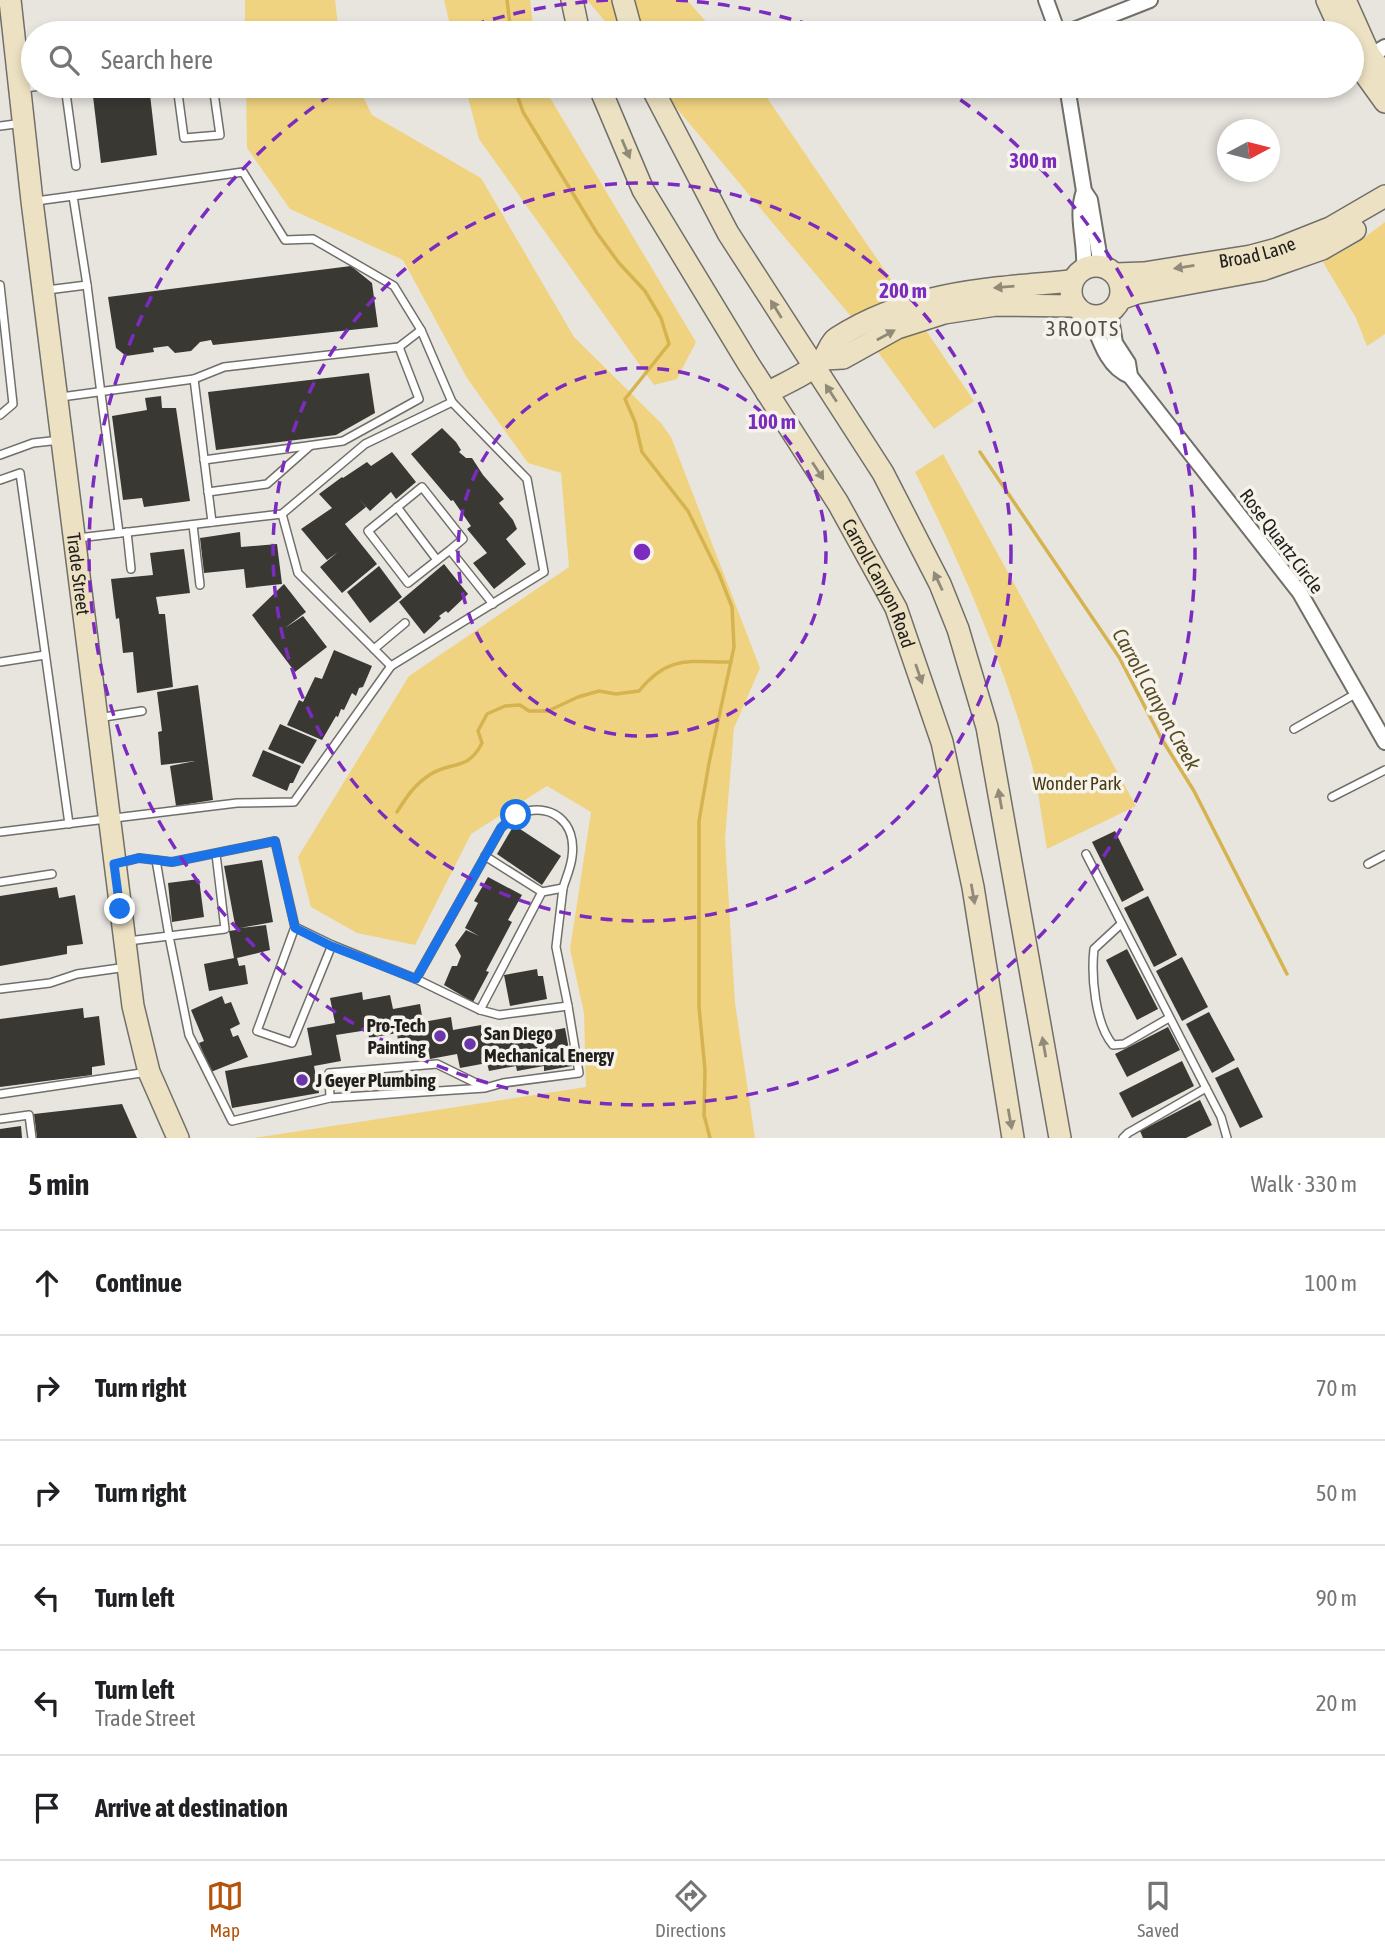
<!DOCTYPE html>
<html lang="en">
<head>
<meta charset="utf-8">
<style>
  :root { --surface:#fff; --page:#f6f6f6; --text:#202124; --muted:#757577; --line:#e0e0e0; --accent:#b45309 }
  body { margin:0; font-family:"Asap Condensed",sans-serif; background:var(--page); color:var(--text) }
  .compass { position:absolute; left:1217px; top:119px; width:63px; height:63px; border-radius:50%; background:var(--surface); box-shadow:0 4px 10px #0003; rotate:83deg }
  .stop { position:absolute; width:21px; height:21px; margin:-16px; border:5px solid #1a73e8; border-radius:50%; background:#fff }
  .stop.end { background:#1a73e8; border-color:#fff; box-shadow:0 2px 7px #0008 }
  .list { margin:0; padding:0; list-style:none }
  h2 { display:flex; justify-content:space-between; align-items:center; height:91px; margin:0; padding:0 28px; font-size:30px }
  h2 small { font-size:23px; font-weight:400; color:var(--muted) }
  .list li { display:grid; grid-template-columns:46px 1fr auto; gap:21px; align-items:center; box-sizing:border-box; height:105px; padding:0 28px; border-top:2px solid var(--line) }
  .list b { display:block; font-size:26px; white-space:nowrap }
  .list p { margin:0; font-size:23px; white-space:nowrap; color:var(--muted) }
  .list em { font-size:23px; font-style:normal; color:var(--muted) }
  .icon { flex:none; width:38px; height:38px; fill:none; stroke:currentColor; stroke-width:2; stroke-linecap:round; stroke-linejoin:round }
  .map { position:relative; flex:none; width:1385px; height:1138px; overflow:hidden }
  .search { position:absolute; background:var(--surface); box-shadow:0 4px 10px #0003; left:21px; right:21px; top:21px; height:77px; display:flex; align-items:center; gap:18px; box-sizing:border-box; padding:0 24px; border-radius:38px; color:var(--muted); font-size:26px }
  .sheet { height:721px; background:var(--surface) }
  nav { display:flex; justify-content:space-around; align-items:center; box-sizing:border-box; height:98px; border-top:2px solid var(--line); background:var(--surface); font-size:19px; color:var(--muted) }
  nav a { display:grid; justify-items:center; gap:4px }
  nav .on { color:var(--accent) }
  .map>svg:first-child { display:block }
  .green { fill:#f0d380 }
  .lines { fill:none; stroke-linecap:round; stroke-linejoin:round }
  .stream { stroke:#d5b34f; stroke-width:3.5 }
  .building { fill:#3a3833 }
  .lane-casing { stroke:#716f69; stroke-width:10 }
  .street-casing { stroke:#716f69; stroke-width:18 }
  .secondary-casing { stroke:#716f69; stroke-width:24 }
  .lane { stroke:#fff; stroke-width:7 }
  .street { stroke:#fff; stroke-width:14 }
  .secondary { stroke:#ece1c2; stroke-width:21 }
  .oneway { fill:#918a78 }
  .route { stroke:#1a73e8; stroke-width:9 }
  .ring { fill:none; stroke:#7b2cbf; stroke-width:3.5; stroke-dasharray:12 9 }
  .poi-dot { fill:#6c35ac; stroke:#f5f3ec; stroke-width:2.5 }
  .labels { text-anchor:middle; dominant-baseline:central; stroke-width:7; stroke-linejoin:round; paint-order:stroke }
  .street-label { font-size:19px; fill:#21201d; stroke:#f5f3ec }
  .park-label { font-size:19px; fill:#4a3c12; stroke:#f5f3ec }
  .poi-label { font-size:19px; font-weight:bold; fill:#21201d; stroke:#f5f3ec; text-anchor:start }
  .neighbourhood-label { font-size:21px; letter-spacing:2px; fill:#4e4d47; stroke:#f5f3ec }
  .water-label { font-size:21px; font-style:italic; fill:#594b22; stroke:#f5f3ec }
  .centre { fill:#7b2cbf; stroke:#f5f3ec; stroke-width:3.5 }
  .ring-label { font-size:21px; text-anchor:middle; font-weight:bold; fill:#7b2cbf; stroke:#f5f3ec; stroke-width:7; stroke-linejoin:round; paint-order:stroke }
</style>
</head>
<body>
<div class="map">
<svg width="1385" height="1138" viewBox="0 0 1385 1138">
  <rect width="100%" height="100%" fill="#e8e5df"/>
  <g class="green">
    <path d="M245,0H335L339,33H245Z"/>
    <path d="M444,0H530L534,33H452Z"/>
    <path d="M587,0H687L716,33H615Z"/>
    <path d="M246,86H358L372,115L481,178L574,337L661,423L671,437L760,668L734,728L725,839L735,1003L755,1138H254L586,1087L584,1013L570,949L591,812L547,786L471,834L415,945L357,933L311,907L298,857L409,676L569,567L561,473L528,463L467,378L403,260L290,209L247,148Z"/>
    <path d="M465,86H543L696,342L677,379L654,385L479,139Z"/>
    <path d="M658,86H759L974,401L934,429L859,326Z"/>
    <path d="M1385,222V334L1367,346L1356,318L1323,262L1356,244Z"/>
    <path d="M943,454L1136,806L1047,849C1042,821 1039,792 1032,765C1004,663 962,566 915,472Z"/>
  </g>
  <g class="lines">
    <g class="stream">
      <path d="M507,0L511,33"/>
      <path d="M514,86L523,112L597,233L619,263L645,291L661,318L669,344L625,399L635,422L642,452L688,511L719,574L732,607L734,647L709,763L699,821V1007L705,1070L704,1115L710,1138"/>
      <path d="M980,452L1119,657L1161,738L1194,791L1287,974"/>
      <path d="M397,812C407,796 415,784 431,774C452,761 468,771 482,743L478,731L487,714L505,706L520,705L529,711H548L578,697L599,691L616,694L639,691C668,655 688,662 731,662"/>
    </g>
  </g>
  <g class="building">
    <path d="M113,86H149L157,155L101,163L92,88Z"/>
    <path d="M351,266L372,283L378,327L213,345L211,340L200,342L191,351L175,353L168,346L153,348L154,352L126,356L116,348L108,297Z"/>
    <path d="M369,373L375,413L336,435L216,450L208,392Z"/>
    <path d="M161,396L162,408H176L190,501L144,507L142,498L123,500L112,416L147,410L145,398Z"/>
    <path d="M442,428L456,442L461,450L459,452L466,458H472L483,475L504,499L499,503L513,520L517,529L506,539L526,564L494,589L473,563L487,553L467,529L471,526L453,500L451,501L411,454Z"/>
    <path d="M392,452L416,482L396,499L391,492L370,511L358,498L366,507L345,524L377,564L342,593L320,567L338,552L327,560L301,529L332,508L319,494L342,477L343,478L367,462L371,466Z"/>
    <path d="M240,532L241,547L277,544L282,584L246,588L244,569L204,573L200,538Z"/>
    <path d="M184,549L190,593L156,597L159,614H165L173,687L137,693L133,652L123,653L119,618L116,619L111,579L153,575L150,553Z"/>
    <path d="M444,564L468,594L448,613L446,611L439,616L441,618L424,634L399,602Z"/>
    <path d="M379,566L402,597L370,623L347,592Z"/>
    <path d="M284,584L306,612L285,628L303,616L327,647L295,672L252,615Z"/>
    <path d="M334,650L372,666L363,687L359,688L356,696L352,693L344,710L341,709L338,717L336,716L322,740L287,725L299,700L303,702L315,677L322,679Z"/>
    <path d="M198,685L213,800L176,806L170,766L195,761L161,765L158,732L162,731L157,692Z"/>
    <path d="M280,724L317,740L303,764L268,749Z"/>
    <path d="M263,750L301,766L293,783H290L287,791L252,776Z"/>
    <path d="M514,825L561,856L542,885L497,854Z"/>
    <path d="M1115,831L1144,890L1122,902L1092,842Z"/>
    <path d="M262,860L273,922L240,928L266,925L270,950L237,958L239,966L245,965L248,984L209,991L204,964L234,958L229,931L236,930L224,866Z"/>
    <path d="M488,877L522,895L508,920L512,922L486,971L489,972L473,1002L444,985L452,966H457L461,956L455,945L466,930L479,936L465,928L478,903L474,901Z"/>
    <path d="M199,879L204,917L172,922L168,883Z"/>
    <path d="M57,887L59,898L75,895L83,944L67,946V954L0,966V896Z"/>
    <path d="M1148,896L1177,955L1154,967L1124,908Z"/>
    <path d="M1127,949L1158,1009L1137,1020L1106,960Z"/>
    <path d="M1182,957L1208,1007L1182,1021L1156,971Z"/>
    <path d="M537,969L538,976H543L547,999L510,1006L504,975Z"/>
    <path d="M362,992L363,1000L390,995L393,1009L420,1004L423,1022L451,1017L453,1030L481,1025L482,1033L509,1028L510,1033L537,1028L538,1033L565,1028L572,1066L544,1071V1066L517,1071L516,1066L489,1071L487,1063L460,1068L457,1054L430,1059L427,1042L399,1047L397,1033L369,1038L368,1030L336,1035L341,1061L314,1066L319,1093L232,1108L225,1071L312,1055L307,1028L335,1023L330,998Z"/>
    <path d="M222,996L225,1004L231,1002L240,1024L230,1029L233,1037L238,1035L248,1057L211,1072L199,1043L204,1041L191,1010Z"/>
    <path d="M83,1008L84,1018L99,1016L105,1065L92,1067V1075L0,1087V1019Z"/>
    <path d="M1209,1012L1235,1060L1212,1073L1186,1024Z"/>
    <path d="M1168,1027L1180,1050L1127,1077L1115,1054Z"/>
    <path d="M1182,1061L1194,1086L1132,1118L1119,1093Z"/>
    <path d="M1238,1067L1263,1117L1240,1128L1215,1078Z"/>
    <path d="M1200,1100L1212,1125L1186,1138H1143L1140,1131Z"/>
    <path d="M122,1104L137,1138H37L34,1114Z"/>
    <path d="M21,1126L22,1138H0V1129Z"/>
  </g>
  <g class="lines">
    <g class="lane-casing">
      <g id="lane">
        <path d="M17,54L33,52"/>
        <path d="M65,86L76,166"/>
        <path d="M177,86L184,138L220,135L213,86"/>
        <path d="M24,88L41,86"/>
        <path d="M0,126L23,123"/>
        <path d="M36,201L73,196"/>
        <path d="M0,285L13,404L0,415"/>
        <path d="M47,290L87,285"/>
        <path d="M194,379L212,522"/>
        <path d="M61,397L194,379L224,367L399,347L421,330L452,402L365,444L282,514L78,538"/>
        <path d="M0,455L33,443L60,440"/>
        <path d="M204,460L343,441L419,399L399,347"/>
        <path d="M0,480L20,473L69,824"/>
        <path d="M208,492L267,484L310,446"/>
        <path d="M397,507L437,560"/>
        <path d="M282,514L298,573L391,666L544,572L527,479L452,402"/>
        <path d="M193,525L200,585"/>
        <path d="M127,532L131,569"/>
        <path d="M119,533L87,285L73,196L243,172L285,240L313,239L394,286L421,330"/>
        <path d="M450,550L463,539L422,487L368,531L408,583L450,550L493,604"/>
        <path d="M374,649L405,623"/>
        <path d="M0,662L45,655"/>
        <path d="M98,718L142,711"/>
        <path d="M1294,729L1357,693"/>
        <path d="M1332,797L1385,770"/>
        <path d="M0,832L237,803L294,802L391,666"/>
        <path d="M1086,854L1206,1088"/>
        <path d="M485,856L542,892"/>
        <path d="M119,863L139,858L172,862L275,841L295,927L257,1031L292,1043L332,945L416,979L480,1010L499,1015L568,1006L579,1073L503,1083L485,1088L330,1098L232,1121L189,1035L169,936L225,929L216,854"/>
        <path d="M1368,864L1385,855"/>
        <path d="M0,882L52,874"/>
        <path d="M563,888L556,947L568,1006"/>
        <path d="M1121,924L1094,949C1091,976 1095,1024 1113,1045L1124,1044L1169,1018"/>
        <path d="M295,927L332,945"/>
        <path d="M128,941L169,936L156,860"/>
        <path d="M416,979L501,828C506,823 512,817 518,814C551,801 577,822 572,857C571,867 566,878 563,888L542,892L480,1010"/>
        <path d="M0,989L50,983L77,974L127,967"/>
        <path d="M0,1094L148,1072"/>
        <path d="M330,1098L329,1073L437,1064L484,1087"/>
        <path d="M0,1119L29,1115L32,1138"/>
        <path d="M1123,1138L1128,1133L1206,1088L1221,1117L1227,1138"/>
      </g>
    </g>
    <g class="street-casing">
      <g id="street">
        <path d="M1046,0L1058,33"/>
        <path d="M1066,33L1150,0"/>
        <path d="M1370,56L1385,47"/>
        <path d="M1067,86L1084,191L1090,200L1101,266"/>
        <path d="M1084,191C1075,216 1086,242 1084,268"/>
        <path d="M1110,312L1115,343L1128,363L1130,376"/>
        <path d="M1090,315C1099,337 1106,367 1130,376L1300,593L1385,742"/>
      </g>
    </g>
    <g class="secondary-casing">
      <g id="secondary">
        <path id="s1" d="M10,0L32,201L133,1006L149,1072L178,1138"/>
        <path d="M572,0L579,33"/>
        <path d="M623,0L632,33"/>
        <path d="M1327,0L1342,33"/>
        <path d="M1345,0L1370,56L1385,75"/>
        <path d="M1352,56L1385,102"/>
        <path id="s2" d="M599,86L643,190L748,363L838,503L896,608L942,742L973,887L1013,1138"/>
        <path d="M651,86L728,233L883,473L940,584L958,629L987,727L1060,1138"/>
        <circle cx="1096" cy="291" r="25"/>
        <path id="s3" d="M1115,274L1144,273L1251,256L1277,249L1330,228L1385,196"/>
        <path d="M1120,299L1137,293L1262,270L1322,249L1355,230"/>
        <path d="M824,359L843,358L897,328L944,313L996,305L1076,306"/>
        <path d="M767,393C785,383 808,374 822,360C828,354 829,343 837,338C908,292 991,288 1072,281"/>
      </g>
    </g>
    <use href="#lane" class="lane"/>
    <use href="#street" class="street"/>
    <use href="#secondary" class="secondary"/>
  </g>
  <defs><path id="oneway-solid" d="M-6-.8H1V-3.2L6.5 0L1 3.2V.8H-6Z" transform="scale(1.75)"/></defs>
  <g class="oneway">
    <use href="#oneway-solid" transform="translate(626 149) rotate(67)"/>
    <use href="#oneway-solid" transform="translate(1184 267) rotate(171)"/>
    <use href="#oneway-solid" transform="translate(1004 287) rotate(175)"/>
    <use href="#oneway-solid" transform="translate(776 309) rotate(-122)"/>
    <use href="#oneway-solid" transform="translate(886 335) rotate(-29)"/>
    <use href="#oneway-solid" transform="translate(831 393) rotate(-123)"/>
    <use href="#oneway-solid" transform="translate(818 471) rotate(57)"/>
    <use href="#oneway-solid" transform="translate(938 581) rotate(-115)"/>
    <use href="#oneway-solid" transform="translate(919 674) rotate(71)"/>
    <use href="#oneway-solid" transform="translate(1000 799) rotate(-100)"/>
    <use href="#oneway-solid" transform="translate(973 894) rotate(80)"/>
    <use href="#oneway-solid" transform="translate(1044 1047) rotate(-100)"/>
    <use href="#oneway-solid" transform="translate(1010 1119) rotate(80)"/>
  </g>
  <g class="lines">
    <path class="route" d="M120,909L114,864L139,858L172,862L275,841L295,928L331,946L416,979L501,828L516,815"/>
  </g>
  <g class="ring">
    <circle cx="642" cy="552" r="184"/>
    <circle cx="642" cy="552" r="369"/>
    <path d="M453 32A553 553 0 0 1 608 0M676 0A553 553 0 0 1 831 32M943 88A553 553 0 1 1 341 88"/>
  </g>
  <g class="poi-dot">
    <circle cx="440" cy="1036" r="7"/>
    <circle cx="470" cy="1044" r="7"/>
    <circle cx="302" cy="1080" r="7"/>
  </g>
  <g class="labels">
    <g class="street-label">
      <text stroke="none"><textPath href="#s3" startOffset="144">Broad Lane</textPath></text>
      <text transform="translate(1282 541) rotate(53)">Rose Quartz Circle</text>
      <text stroke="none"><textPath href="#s1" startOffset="578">Trade Street</textPath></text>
      <text stroke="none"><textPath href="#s2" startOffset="572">Carroll Canyon Road</textPath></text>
    </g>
    <g class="park-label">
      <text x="1077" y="783">Wonder Park</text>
    </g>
    <g class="poi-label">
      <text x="426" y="1025" text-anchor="end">Pro-Tech<tspan x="426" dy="22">Painting</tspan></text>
      <text x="484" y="1033">San Diego<tspan x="484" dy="22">Mechanical Energy</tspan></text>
      <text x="316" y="1080">J Geyer Plumbing</text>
    </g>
    <g class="neighbourhood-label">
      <text x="1083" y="328">3ROOTS</text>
    </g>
    <g class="water-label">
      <text transform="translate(1157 699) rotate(61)">Carroll Canyon Creek</text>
    </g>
  </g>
  <circle cx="642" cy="552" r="10" class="centre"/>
  <g class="ring-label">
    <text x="1033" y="168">300 m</text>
    <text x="903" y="298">200 m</text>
    <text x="772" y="429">100 m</text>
  </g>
</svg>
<svg class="compass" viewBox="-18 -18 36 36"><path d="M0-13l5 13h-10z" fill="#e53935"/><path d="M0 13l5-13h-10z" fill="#757577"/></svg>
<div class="stop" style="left:516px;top:815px"></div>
<div class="stop end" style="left:120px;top:909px"></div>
<div class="search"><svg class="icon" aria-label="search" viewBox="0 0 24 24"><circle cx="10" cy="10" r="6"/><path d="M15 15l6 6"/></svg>Search here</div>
</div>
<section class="sheet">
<h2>5 min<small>Walk · 330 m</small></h2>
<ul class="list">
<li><svg class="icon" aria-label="ahead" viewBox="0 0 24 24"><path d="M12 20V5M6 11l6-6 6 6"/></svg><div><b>Continue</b></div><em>100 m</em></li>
<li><svg class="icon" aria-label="right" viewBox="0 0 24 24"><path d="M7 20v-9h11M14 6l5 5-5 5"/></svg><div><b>Turn right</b></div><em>70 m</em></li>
<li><svg class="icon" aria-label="right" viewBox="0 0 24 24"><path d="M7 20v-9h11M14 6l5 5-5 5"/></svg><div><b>Turn right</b></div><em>50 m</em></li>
<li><svg class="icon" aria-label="left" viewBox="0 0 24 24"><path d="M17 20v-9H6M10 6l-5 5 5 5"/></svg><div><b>Turn left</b></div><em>90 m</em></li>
<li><svg class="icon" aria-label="left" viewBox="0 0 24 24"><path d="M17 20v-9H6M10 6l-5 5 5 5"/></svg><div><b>Turn left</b><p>Trade Street</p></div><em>20 m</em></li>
<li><svg class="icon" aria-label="arrive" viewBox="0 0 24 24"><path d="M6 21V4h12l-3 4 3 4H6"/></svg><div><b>Arrive at destination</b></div></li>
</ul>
</section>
<nav>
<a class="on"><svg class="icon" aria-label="map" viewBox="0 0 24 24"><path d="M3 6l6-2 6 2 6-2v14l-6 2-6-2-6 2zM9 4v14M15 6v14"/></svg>Map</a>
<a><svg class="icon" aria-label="directions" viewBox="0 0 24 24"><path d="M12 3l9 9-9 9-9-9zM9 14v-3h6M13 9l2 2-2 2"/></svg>Directions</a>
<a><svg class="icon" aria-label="saved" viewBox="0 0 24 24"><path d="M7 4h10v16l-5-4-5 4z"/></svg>Saved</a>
</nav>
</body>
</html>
